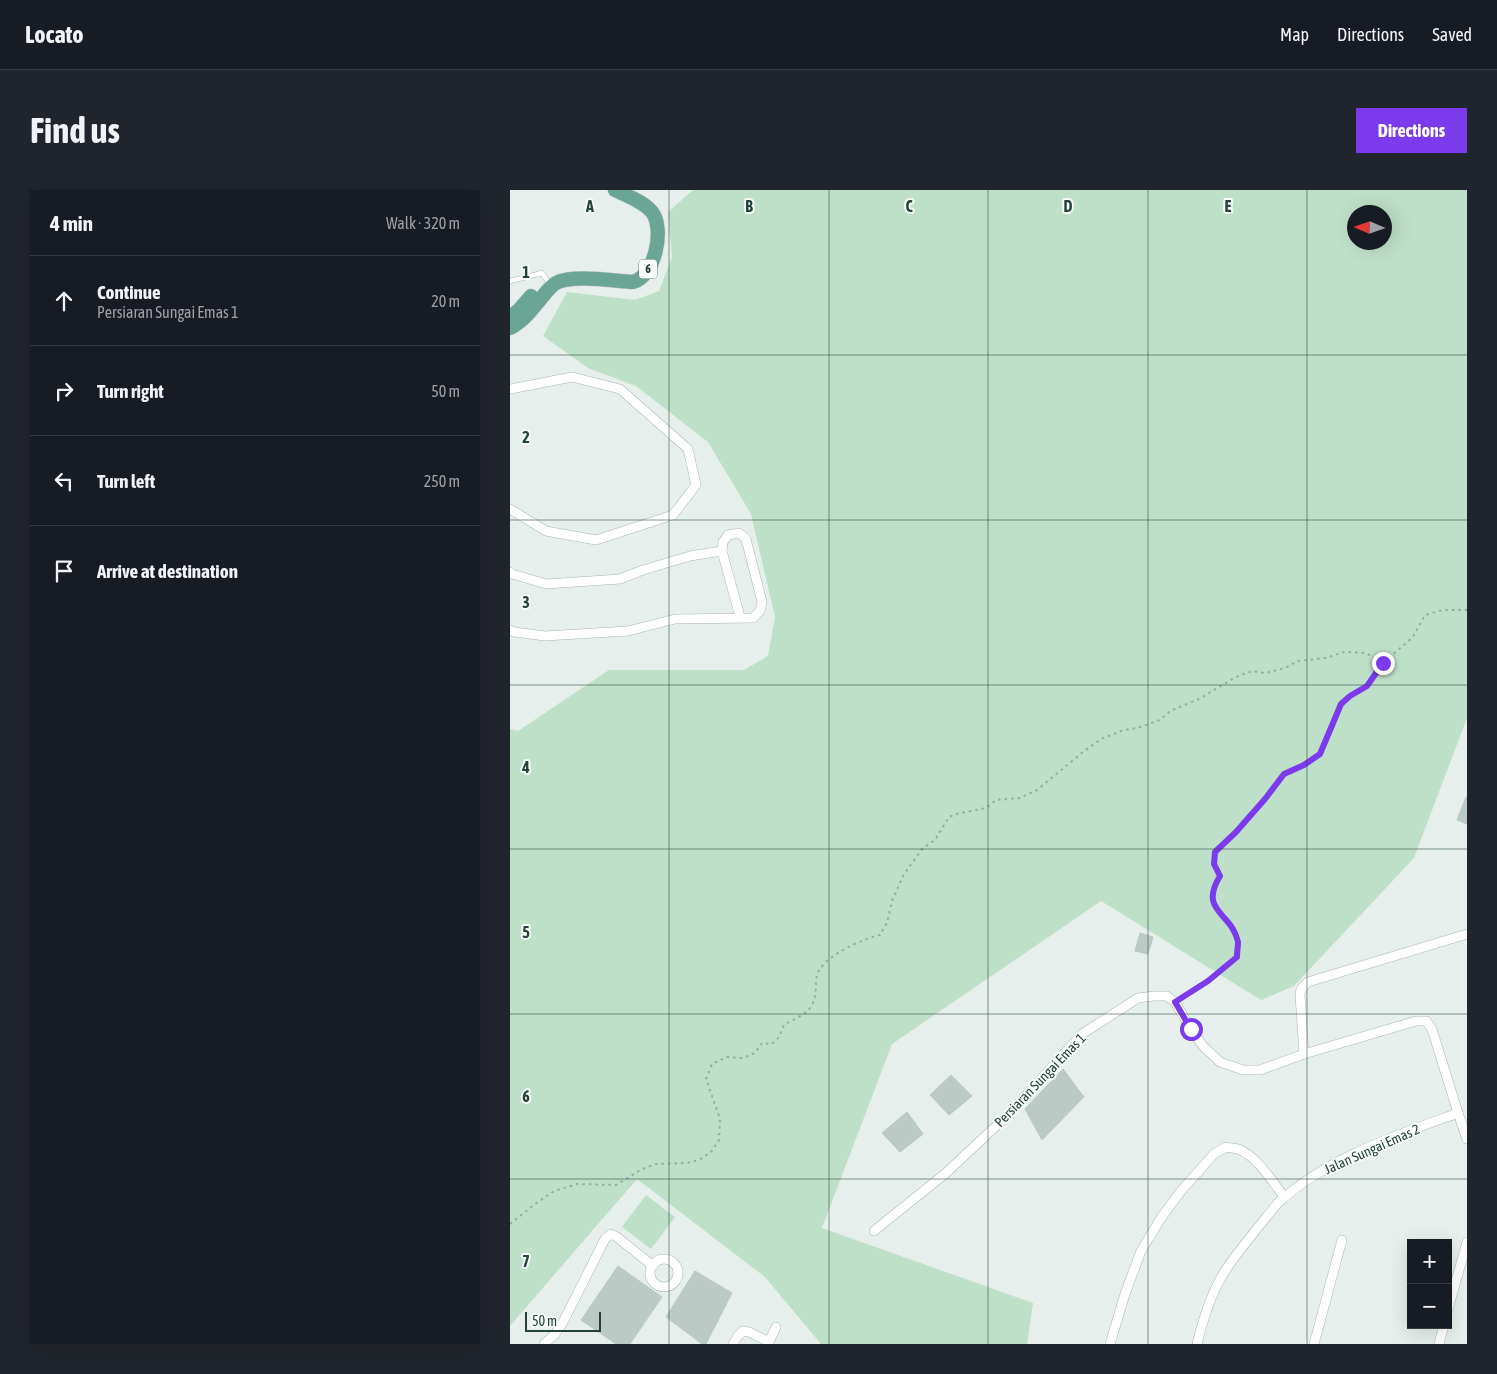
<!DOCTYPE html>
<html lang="en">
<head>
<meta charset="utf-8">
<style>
  :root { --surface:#171b24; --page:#20242c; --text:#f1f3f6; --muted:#9ea1a6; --line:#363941; --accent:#7c3aed }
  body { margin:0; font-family:"Asap Condensed",sans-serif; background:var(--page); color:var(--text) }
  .controls { position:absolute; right:15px; bottom:15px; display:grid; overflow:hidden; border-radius:0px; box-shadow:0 5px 20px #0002 }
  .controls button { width:45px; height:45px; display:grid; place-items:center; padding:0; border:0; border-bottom:1px solid var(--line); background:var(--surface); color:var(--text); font:25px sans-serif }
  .compass { position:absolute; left:837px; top:15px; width:45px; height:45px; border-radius:50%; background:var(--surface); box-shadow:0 5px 20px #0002; rotate:272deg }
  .scale { position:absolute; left:15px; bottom:12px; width:76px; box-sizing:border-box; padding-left:5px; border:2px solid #24423a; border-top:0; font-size:14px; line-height:18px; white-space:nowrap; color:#24423a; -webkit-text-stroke:4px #f7fbf9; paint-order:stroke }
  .stop { position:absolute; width:15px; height:15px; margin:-11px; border:4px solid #7c3aed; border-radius:50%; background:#fff }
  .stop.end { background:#7c3aed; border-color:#fff; box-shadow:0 1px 5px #0008 }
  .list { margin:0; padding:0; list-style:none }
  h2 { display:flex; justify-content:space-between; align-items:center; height:65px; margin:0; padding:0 20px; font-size:21px }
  h2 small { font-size:16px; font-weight:400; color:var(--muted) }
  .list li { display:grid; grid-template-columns:32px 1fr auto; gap:15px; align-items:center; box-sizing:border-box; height:90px; padding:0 20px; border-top:1px solid var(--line) }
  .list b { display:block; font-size:19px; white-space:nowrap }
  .list p { margin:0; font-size:16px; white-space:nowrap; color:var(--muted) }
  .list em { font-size:16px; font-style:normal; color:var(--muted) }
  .icon { flex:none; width:28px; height:28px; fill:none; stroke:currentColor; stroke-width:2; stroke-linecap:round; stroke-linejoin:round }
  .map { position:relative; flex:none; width:957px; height:1154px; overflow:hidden; border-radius:0px }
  header { display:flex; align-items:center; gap:30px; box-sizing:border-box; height:70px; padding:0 25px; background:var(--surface); border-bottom:1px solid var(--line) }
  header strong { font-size:24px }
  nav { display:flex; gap:28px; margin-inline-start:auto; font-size:18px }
  .intro { display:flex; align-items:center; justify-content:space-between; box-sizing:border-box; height:120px; padding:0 30px }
  h1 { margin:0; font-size:35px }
  .button { padding:12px 22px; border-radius:0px; background:var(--accent); color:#fff; font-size:18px; font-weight:700 }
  main { display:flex; gap:30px; padding:0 30px }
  aside { flex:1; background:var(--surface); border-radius:0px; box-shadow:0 5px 20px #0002 }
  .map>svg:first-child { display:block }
  .green { fill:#bfe0c8; fill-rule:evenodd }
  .building { fill:#bbcac4; stroke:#b8c9c2 }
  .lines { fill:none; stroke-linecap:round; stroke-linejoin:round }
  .lane-casing { stroke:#a8b8b2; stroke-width:5.5 }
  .street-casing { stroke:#a8b8b2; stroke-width:10 }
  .primary-casing { stroke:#c2cac8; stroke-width:15 }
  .path { stroke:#86b3a5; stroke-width:2; stroke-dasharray:2.5 4; stroke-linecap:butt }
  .lane { stroke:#fff; stroke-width:4.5 }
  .street { stroke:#fff; stroke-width:9 }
  .primary { stroke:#6aa596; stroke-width:14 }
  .route { stroke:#7c3aed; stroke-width:6 }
  .grid { fill:none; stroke:#24423a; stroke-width:1; stroke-opacity:0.55 }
  .labels { text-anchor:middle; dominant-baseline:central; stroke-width:4; stroke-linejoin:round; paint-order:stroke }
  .shield { fill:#f7fbf9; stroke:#637a73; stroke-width:1 }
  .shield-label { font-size:12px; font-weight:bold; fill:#24423a }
  .street-label { font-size:14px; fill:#24423a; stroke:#f7fbf9 }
  .grid-label { font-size:16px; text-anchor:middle; font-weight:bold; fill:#24423a; stroke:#f7fbf9; stroke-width:4; stroke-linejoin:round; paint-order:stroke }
</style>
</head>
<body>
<header>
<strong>Locato</strong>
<nav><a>Map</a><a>Directions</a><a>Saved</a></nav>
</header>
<div class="intro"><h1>Find us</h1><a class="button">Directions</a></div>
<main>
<aside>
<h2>4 min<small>Walk · 320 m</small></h2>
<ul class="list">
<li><svg class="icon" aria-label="ahead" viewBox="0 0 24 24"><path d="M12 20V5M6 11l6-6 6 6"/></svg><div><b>Continue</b><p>Persiaran Sungai Emas 1</p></div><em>20 m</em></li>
<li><svg class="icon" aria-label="right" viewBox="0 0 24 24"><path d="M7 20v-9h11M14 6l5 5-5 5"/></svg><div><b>Turn right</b></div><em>50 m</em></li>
<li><svg class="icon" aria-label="left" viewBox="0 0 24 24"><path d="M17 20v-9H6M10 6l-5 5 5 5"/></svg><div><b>Turn left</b></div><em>250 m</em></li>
<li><svg class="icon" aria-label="arrive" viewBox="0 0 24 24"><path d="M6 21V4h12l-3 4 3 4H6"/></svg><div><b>Arrive at destination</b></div></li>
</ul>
</aside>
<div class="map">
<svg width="957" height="1154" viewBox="0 0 957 1154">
  <rect width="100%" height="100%" fill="#e6efeb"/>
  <g class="green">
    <path d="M183,0H957V528L904,668L784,796L751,810L591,711L382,854L312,1038L523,1113L517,1154H311L255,1087L127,989L0,1136V539L8,541L99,480H234L258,466L265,427L241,324L198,252L126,196L78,178L33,146L57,102L125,110L149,101L162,67L158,22ZM844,22H874V52H844Z"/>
    <path d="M136,1005L165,1027L141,1059L112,1037Z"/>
  </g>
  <g class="building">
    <path d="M956,607L957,608V634L947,630Z"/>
    <path d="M630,743L643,747L638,764L625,761Z"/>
    <path d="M553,879L574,907L532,950L515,919Z"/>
    <path d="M441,885L462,906L439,925L420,905Z"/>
    <path d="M397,922L413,944L390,962L372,943Z"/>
    <path d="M108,1076L152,1107L120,1154H106L71,1130Z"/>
    <path d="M185,1081L222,1103L196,1154H192L156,1127Z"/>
  </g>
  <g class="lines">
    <g class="lane-casing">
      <path id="lane" d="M0,91L32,83L41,96"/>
    </g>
    <g class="street-casing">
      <g id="street">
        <path d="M0,199L62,187L110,199L178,259L186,295L163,325L86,350L36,341L0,319"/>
        <path d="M0,382L2,384L36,394L110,389L133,380L180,366L212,361"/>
        <path d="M0,440L4,442L35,446L118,441L165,429L243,428L250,421L252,412L236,349L229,343L218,345L213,352L212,361L230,427"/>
        <path d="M794,864L790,805L791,799L798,792L957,744"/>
        <path d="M364,1041L436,983L501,922L572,844L628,808L644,806H657L665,812L681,839L693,856L710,872L733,880H750L794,864L906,831H916L922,839L948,923L957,949"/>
        <circle cx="154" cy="1083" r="14"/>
        <path d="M938,1119L957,1052"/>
        <path d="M34,1154L45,1144L52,1134L95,1049L101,1044L107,1047L143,1076"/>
        <path d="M223,1154L228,1146L233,1141L239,1142L259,1152"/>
        <path d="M258,1154L266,1137"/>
        <path d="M600,1154L615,1104L631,1061L651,1028L671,1001L704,964L716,957C719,958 724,958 728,959C746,965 763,992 774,1007"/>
        <path d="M687,1154C693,1129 704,1096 719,1075C734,1054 751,1034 767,1014C816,968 885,946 948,923"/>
        <path d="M804,1154L832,1050"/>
        <path d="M929,1154L934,1135"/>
      </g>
    </g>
    <g class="primary-casing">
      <g id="primary">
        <path d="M0,127L9,120L21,106"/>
        <path d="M0,138C14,131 23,118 33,106C37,101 41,96 46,93C62,84 104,91 123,92C145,86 155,39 142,22C133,11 117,6 105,0"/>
      </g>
    </g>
    <g class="path">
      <path d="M674,807L698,791L727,767C727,762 728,756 727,752C722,722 688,722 710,686L704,673L705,662L726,642L755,609L774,584L794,575L810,564L831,515L840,507L857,496L873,473L903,447L915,425L933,420H957"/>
      <path d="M0,1034L25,1014L44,1001L67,994L106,995L132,979L146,974L177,973L189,970L201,962L209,950L210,929L196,889L202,874L217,867L233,868L245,863L252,853L262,854L269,847L274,835C283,829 296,826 302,815C307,806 305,795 307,785C313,766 352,749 370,745L377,733L382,711L394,684L413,658L425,650L439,627L446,624L476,618L486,610L510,608L527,600L573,562L591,549L614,540L627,538L650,530L660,521L689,509L726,487L742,481L755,483L775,478L788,471L816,468L834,462L856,463L873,473"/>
    </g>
    <use href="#lane" class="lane"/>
    <use href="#street" class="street"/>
    <use href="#primary" class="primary"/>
  </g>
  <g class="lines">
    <path class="route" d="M681,839L665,812L698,791L727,767C727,762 728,756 728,752C722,722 688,722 710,686L704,674L705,662L726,642L755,609L774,584L794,575L810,564L831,514L840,506L857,496L873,473"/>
  </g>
  <path class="grid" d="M159,0V1154M319,0V1154M478,0V1154M638,0V1154M797,0V1154M0,165H957M0,330H957M0,495H957M0,659H957M0,824H957M0,989H957"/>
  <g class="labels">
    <rect class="shield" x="129" y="69.5" width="18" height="19" rx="4"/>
    <g class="shield-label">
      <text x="138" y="79">6</text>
    </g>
    <g class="street-label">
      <text transform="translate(530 890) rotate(-46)">Persiaran Sungai Emas 1</text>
      <text transform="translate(862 959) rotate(-24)">Jalan Sungai Emas 2</text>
    </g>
  </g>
  <g class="grid-label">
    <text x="80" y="22">A</text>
    <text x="239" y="22">B</text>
    <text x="399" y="22">C</text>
    <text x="558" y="22">D</text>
    <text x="718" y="22">E</text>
    <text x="16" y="88">1</text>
    <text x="16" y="253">2</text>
    <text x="16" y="418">3</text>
    <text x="16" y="583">4</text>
    <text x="16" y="748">5</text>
    <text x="16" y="912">6</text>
    <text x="16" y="1077">7</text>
  </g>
</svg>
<div class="controls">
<button>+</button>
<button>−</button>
</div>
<svg class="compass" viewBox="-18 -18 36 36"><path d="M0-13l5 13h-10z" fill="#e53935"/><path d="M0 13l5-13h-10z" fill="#9ea1a6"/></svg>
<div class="scale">50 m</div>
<div class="stop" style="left:681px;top:839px"></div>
<div class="stop end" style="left:873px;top:473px"></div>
</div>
</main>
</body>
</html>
